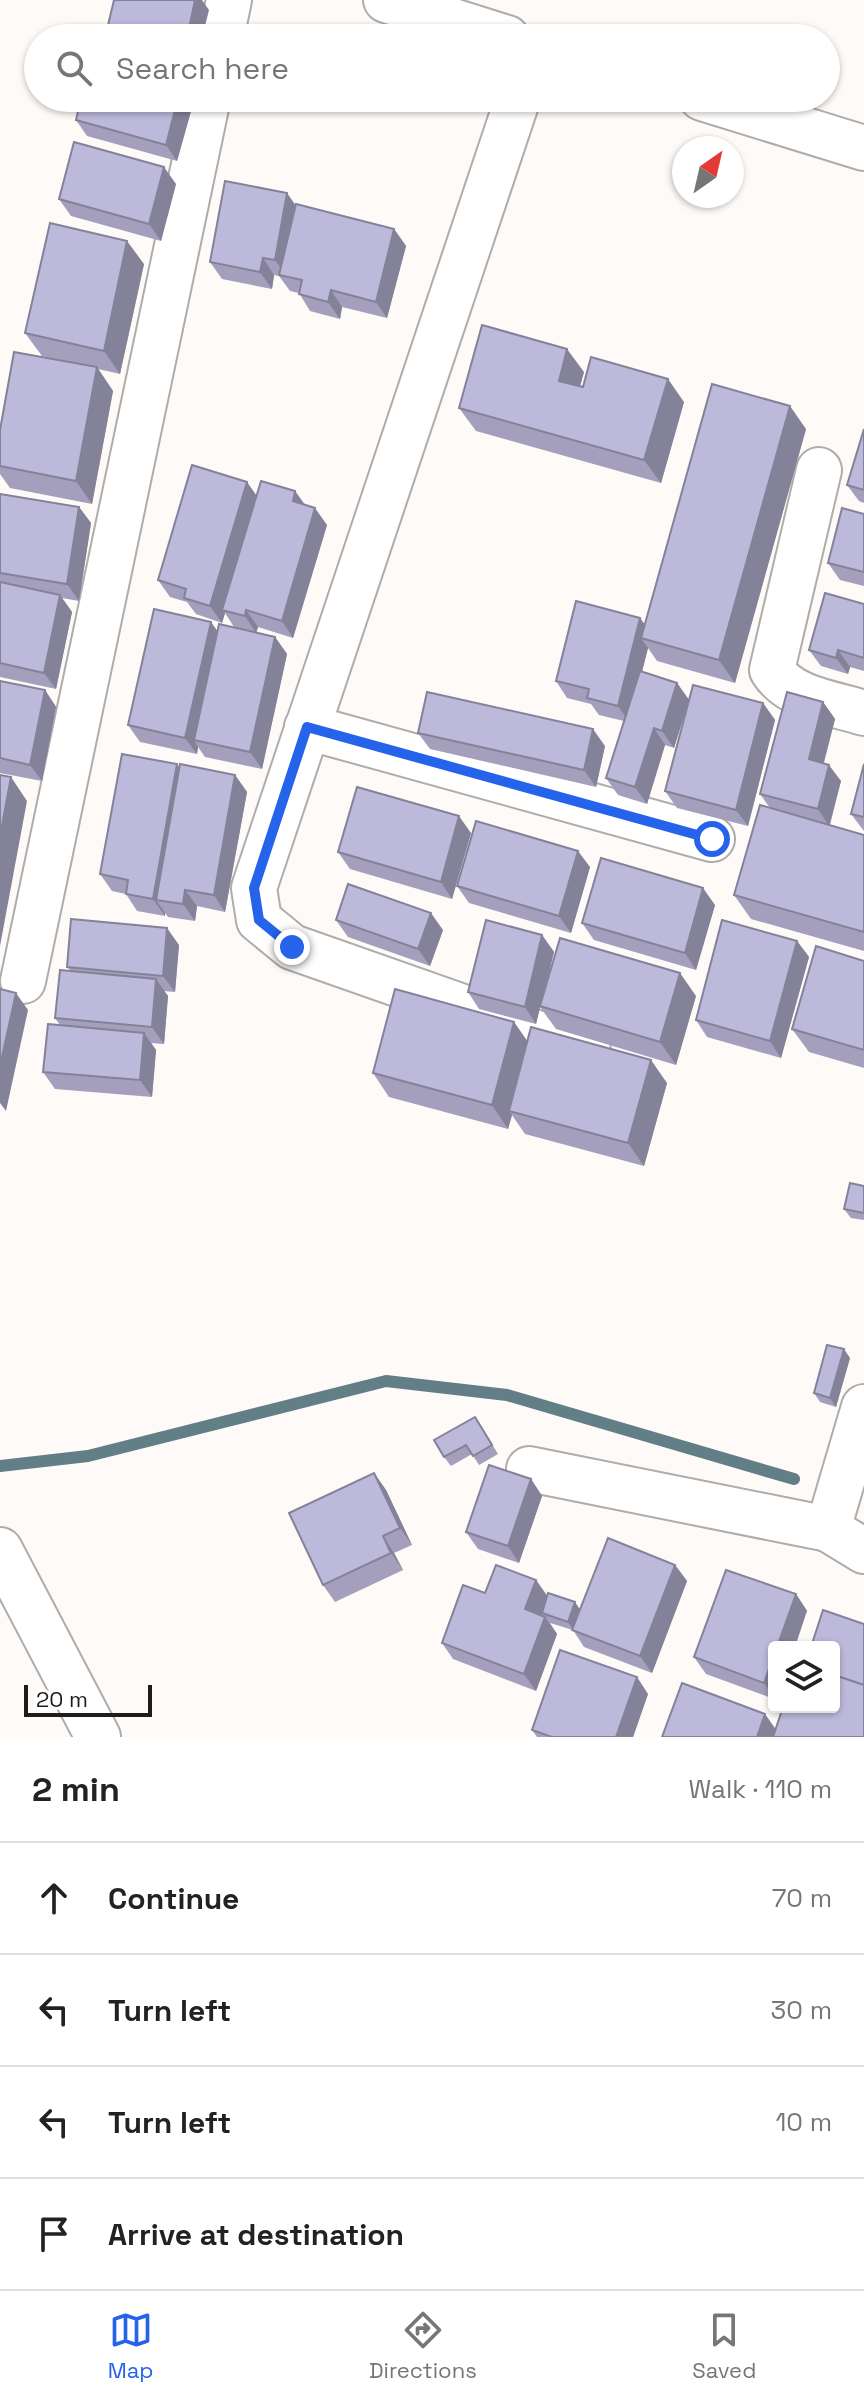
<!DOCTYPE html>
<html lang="en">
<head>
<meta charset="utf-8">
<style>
  :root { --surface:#fff; --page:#f6f6f6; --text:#222; --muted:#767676; --line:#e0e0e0; --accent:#2563eb }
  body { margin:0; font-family:"Space Grotesk",sans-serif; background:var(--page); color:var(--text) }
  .controls { position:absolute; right:24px; bottom:24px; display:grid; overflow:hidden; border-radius:8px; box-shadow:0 2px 6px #0004 }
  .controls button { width:72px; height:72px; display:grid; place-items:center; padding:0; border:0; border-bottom:2px solid var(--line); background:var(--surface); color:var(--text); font:40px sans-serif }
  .compass { position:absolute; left:672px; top:136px; width:72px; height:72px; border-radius:50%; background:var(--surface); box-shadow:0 2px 6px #0004; rotate:34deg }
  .scale { position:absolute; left:24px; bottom:20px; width:128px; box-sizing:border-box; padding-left:8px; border:4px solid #1e1d1c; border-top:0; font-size:22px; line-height:28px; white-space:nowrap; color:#1e1d1c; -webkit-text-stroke:6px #fff; paint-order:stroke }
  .stop { position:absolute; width:24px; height:24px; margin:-18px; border:6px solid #2563eb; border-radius:50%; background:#fff }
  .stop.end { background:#2563eb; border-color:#fff; box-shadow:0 2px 8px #0008 }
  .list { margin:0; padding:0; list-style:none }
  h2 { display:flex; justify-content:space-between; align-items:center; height:104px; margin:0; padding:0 32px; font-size:34px }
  h2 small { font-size:26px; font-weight:400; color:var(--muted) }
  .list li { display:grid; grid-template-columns:52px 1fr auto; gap:24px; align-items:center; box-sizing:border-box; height:112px; padding:0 32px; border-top:2px solid var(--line) }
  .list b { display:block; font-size:30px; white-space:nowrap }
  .list em { font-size:26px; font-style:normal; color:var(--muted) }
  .icon { flex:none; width:44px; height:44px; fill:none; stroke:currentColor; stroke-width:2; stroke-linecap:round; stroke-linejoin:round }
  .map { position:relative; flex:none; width:864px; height:1737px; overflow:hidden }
  .search { position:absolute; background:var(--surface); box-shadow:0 2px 6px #0004; left:24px; right:24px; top:24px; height:88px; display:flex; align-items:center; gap:20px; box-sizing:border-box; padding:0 28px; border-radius:44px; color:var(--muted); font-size:30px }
  .sheet { height:552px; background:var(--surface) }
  nav { display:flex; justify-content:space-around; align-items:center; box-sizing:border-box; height:112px; border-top:2px solid var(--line); background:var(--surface); font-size:22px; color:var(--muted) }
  nav a { display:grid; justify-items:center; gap:4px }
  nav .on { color:var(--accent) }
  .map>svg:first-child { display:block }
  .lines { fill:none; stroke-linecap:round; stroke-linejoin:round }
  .stream { stroke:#627e86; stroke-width:12 }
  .minor-casing { stroke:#afacaa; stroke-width:48 }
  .minor { stroke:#fff; stroke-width:44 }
  .wall { fill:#a39fbc }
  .shaded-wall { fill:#848299 }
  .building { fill:#bdb9db; stroke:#848299; stroke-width:2 }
  .route { stroke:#2563eb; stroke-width:10 }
</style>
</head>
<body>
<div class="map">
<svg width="864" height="1737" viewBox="0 0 864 1737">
  <rect width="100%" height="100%" fill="#fdfaf8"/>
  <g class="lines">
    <path class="stream" d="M0,1466L88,1456L386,1381L507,1395L794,1479"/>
    <g class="minor-casing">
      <g id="minor">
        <path d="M386,0L507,38"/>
        <path d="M221,38L229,0"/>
        <path d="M518,98L254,888L259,920L292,947L588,1051"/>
        <path d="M702,98L864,148"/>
        <path d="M819,470L772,670C790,699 833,703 864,713"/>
        <path d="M307,727L712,839"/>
        <path d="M23,981L208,98"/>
        <path d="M864,1407L828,1529L864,1551"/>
        <path d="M529,1469L828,1529"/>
        <path d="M0,1550L98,1737"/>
      </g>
    </g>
    <use href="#minor" class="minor"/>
  </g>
  <g class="wall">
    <path d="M193,104L177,161L87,136L76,120Z"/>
    <path d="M176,184L161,241L71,216L59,199Z"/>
    <path d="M296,206L394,229L406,246L387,318L342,307L340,319L310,311L299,293L290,291L279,276L274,275L272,289L222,279L210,262Z"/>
    <path d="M144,264L120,374L98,369L113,391L92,504L10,488L0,474V430L64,361L42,356L25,333Z"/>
    <path d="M584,372L580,386L684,402L661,483L476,431L459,408Z"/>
    <path d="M806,429L735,683L657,661L648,648L642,672L677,683L689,700L674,748L665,745L647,804L618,795L606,778L624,721L599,715L591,704L567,698L556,681L645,624Z"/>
    <path d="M864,429V503L859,501L847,485Z"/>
    <path d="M295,491L305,505L327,525L293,638L258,627L256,633L275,637L287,654L262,769L205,757L198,747L197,754L140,742L128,725L217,631L251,632L234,627L225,613L222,623L196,614L187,602L170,597L158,580L256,496Z"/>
    <path d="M0,494L79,507L91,523L79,601L62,598L72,612L56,689L0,677Z"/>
    <path d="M864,514V586L840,580L828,563Z"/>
    <path d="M864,604V671L850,667L848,674L821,666L809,650Z"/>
    <path d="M0,681L45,690L56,707L42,781L0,773Z"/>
    <path d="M823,702L835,719L824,763L841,781L830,825L864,835V951L751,919L734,895L770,808L760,794Z"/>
    <path d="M763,703L775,720L748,826L677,808L665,791Z"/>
    <path d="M418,733L605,746L596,787L430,749Z"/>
    <path d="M864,764V831L851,814Z"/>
    <path d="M179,767L235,775L247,792L225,912L197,906L195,921L168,917L165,913V916L137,911L126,894L112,891L100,874Z"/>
    <path d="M471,833L452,899L350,869L338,852Z"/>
    <path d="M590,867L571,933L469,903L457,886Z"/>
    <path d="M715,905L696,970L594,940L582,923Z"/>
    <path d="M336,920L443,930L430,966L348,937Z"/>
    <path d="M542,935L554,952L544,995L696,996L676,1065L556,1029L540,1007L536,1024L479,1009L468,992Z"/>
    <path d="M797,941L809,957L781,1058L707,1037L696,1020Z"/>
    <path d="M179,945L175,992L164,991L168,996L164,1044L151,1043L156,1050L152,1097L55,1089L43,1072L60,1025L55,1018L71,971L67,967Z"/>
    <path d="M864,961V1068L809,1052L792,1029Z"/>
    <path d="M514,1022L527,1041L667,1083L644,1166L525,1134L512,1115L508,1129L389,1097L373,1073Z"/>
    <path d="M864,1186V1220L851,1218L844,1209Z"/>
    <path d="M850,1358L836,1407L820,1402L814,1393Z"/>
    <path d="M481,1426L498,1454L479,1465L472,1454L451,1466L444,1457Z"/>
    <path d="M374,1473L386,1490L412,1545L394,1553L403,1570L335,1602L323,1585Z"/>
    <path d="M531,1479L542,1496L519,1563L478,1549L466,1532Z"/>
    <path d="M675,1565L687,1581L652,1673L584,1647L573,1630L550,1623L557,1634L536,1691L453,1659L442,1643L485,1593L536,1580L547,1596L580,1609Z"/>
    <path d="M796,1594L807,1611L774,1647V1699L706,1674L694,1657Z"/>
    <path d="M648,1694L633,1737H537L532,1730Z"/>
  </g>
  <g class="shaded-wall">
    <path d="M195,0H202L209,10L202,38H187Z"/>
    <path d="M178,98H188L193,104L177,161L166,145Z"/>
    <path d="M164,167L176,184L161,241L149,224Z"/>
    <path d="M287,193L299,210L287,277L275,260Z"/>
    <path d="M394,229L406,246L387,318L376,302Z"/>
    <path d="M127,241L144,264L120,374L104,351Z"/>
    <path d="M263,258L274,275L272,289L260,272Z"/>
    <path d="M331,290L342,307L340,319L328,302Z"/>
    <path d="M567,349L584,372L575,404L559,381Z"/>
    <path d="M97,367L113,391L92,504L76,481Z"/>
    <path d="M668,379L684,402L661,483L644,460Z"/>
    <path d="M790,406L806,429L735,683L719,660Z"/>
    <path d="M247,482L259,499L222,610L225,613L222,623L210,606Z"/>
    <path d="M295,491L307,508L293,501Z"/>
    <path d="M79,507L91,523L79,601L67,584Z"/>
    <path d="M315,508L327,525L293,638L282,621Z"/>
    <path d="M60,595L72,612L56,689L44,673Z"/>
    <path d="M246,610L258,627L256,633L245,616Z"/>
    <path d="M640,618L652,634L641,638L648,648L629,722L618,706Z"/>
    <path d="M211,622L223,639L194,740L198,747L197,754L185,738Z"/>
    <path d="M275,637L287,654L262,769L250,752Z"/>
    <path d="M838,650L850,667L848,674L836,658Z"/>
    <path d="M677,683L689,700L674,748L662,731Z"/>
    <path d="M45,690L56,707L42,781L30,765Z"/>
    <path d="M823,702L835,719L820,776L809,759Z"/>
    <path d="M763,703L775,720L748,826L736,810Z"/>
    <path d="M654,728L665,745L647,804L635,787Z"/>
    <path d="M593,729L605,746L596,787L584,770Z"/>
    <path d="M177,764L189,780L156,900L165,913V916L153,899Z"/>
    <path d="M829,765L841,781L829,826L818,809Z"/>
    <path d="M235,775L247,792L225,912L214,895Z"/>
    <path d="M11,777L27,801L0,946V836Z"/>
    <path d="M459,816L471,833L452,899L441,882Z"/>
    <path d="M578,851L590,867L571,933L559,916Z"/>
    <path d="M703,888L715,905L696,970L685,953Z"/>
    <path d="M185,890L197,906L195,921L183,904Z"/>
    <path d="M431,913L443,930L430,966L418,949Z"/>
    <path d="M167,928L179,945L175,992L163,976Z"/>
    <path d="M542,935L554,952L536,1024L525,1007Z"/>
    <path d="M797,941L809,957L781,1058L770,1041Z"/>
    <path d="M680,973L696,996L676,1065L660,1042Z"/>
    <path d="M156,979L168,996L164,1044L152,1027Z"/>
    <path d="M16,993L28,1010L6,1111L0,1103V1066Z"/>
    <path d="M514,1022L530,1045L509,1111L512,1115L508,1129L492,1105Z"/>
    <path d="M144,1033L156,1050L152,1097L140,1080Z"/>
    <path d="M651,1060L667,1083L644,1166L628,1143Z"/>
    <path d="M844,1349L850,1358L836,1407L830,1398Z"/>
    <path d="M374,1473L386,1490L412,1545L400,1528Z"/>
    <path d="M531,1479L542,1496L519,1563L508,1546Z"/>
    <path d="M383,1536L394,1553L403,1570L391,1553Z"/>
    <path d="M675,1565L687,1581L652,1673L640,1656Z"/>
    <path d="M536,1580L548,1597L537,1626L525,1609Z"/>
    <path d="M796,1594L807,1611L795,1647H777Z"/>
    <path d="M575,1602L581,1611L574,1631L568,1622Z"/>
    <path d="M545,1617L557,1634L536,1691L524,1674Z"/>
    <path d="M774,1655V1697L764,1683Z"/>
    <path d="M637,1677L648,1694L633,1737H616Z"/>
    <path d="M765,1714L777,1731L775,1737H757Z"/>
  </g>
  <g class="building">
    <path d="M114,0H195L187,38H105Z"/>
    <path d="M81,98H178L166,145L76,120Z"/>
    <path d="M74,142L164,167L149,224L59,199Z"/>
    <path d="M225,181L287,193L275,260L263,258L260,272L210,262Z"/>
    <path d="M296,204L394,229L376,302L331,290L328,302L299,294L302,280L279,275Z"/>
    <path d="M50,223L127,241L104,351L25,333Z"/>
    <path d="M482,325L567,349L559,381L583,387L591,357L668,379L644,460L459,408Z"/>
    <path d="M14,352L97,367L76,481L0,466V430Z"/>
    <path d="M712,384L790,406L719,660L641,638Z"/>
    <path d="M864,429V490L847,485Z"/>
    <path d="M192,465L247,482L210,606L184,598L186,589L158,580Z"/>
    <path d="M261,481L295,491L293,501L315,508L282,621L246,610L245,616L222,610Z"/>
    <path d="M0,494L79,507L67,584L0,573Z"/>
    <path d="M842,508L864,514V572L828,563Z"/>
    <path d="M0,582L60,595L44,673L0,663Z"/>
    <path d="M825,593L864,604V658L838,650L836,658L809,650Z"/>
    <path d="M576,601L640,618L618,706L587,698L589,689L556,681Z"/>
    <path d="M154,609L211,622L185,738L128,725Z"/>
    <path d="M219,624L275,637L250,752L194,740Z"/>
    <path d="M640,671L677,683L662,731L654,728L635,787L606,778Z"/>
    <path d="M0,681L45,690L30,765L0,758Z"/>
    <path d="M693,685L763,703L736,810L665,791Z"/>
    <path d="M427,692L593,729L584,770L418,733Z"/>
    <path d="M787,692L823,702L809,759L829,765L818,809L760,794Z"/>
    <path d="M122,754L177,764L153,899L126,894L128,880L100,874Z"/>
    <path d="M180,764L235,775L214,895L185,890L183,904L156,900Z"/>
    <path d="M864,764V817L851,814Z"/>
    <path d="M0,775L11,777L0,836Z"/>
    <path d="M357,787L459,816L441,882L338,852Z"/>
    <path d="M760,805L864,835V932L734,895Z"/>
    <path d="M476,821L578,851L559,916L457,886Z"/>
    <path d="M601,858L703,888L685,953L582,923Z"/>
    <path d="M348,884L431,913L418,949L336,920Z"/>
    <path d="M71,919L167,928L163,976L67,967Z"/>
    <path d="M486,920L542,935L525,1007L468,992Z"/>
    <path d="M722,920L797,941L770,1041L696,1020Z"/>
    <path d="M560,938L680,973L660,1042L540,1006Z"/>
    <path d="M816,946L864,961V1050L792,1029Z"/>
    <path d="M60,970L156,979L152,1027L55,1018Z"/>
    <path d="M0,989L16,993L0,1066Z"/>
    <path d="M395,989L514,1022L492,1105L373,1073Z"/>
    <path d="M48,1024L144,1033L140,1080L43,1072Z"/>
    <path d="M531,1027L651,1060L628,1143L509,1111Z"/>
    <path d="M850,1183L864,1186V1213L844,1209Z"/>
    <path d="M827,1345L844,1349L830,1398L814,1393Z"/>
    <path d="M475,1417L492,1445L473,1456L466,1445L444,1457L434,1440Z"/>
    <path d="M489,1465L531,1479L508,1546L466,1532Z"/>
    <path d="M374,1473L400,1528L383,1536L391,1553L323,1585L289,1513Z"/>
    <path d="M608,1538L675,1565L640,1656L572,1630Z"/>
    <path d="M496,1565L536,1580L525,1609L545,1617L524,1674L442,1643L463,1585L485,1593Z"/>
    <path d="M726,1570L796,1594L777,1647H774V1655L764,1683L694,1657Z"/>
    <path d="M548,1593L575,1602L568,1622L542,1613Z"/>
    <path d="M823,1610L864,1624V1685L834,1675V1647H811Z"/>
    <path d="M560,1650L637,1677L616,1737H552L532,1730Z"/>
    <path d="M834,1675L864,1685V1737H773L783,1707H834Z"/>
    <path d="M682,1683L765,1714L757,1737H662Z"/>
  </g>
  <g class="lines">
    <path class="route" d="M292,947L259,920L254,888L307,727L712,839"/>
  </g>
</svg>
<div class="controls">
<button><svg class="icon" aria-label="layers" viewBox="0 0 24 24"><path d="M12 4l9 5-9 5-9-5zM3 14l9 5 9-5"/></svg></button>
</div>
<svg class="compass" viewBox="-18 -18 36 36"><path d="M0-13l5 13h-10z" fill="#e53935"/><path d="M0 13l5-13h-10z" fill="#767676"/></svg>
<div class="scale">20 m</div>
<div class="stop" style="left:712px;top:839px"></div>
<div class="stop end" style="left:292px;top:947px"></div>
<div class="search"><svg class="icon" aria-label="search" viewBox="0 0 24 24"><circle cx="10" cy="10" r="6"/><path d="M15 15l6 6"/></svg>Search here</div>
</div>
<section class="sheet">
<h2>2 min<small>Walk · 110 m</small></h2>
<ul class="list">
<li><svg class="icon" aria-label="ahead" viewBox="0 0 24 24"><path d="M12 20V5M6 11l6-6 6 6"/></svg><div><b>Continue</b></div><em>70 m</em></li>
<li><svg class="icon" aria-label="left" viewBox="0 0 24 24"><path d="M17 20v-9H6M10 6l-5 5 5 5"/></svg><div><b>Turn left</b></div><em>30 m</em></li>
<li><svg class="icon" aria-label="left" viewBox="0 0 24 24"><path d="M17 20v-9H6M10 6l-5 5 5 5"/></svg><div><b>Turn left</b></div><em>10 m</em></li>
<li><svg class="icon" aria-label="arrive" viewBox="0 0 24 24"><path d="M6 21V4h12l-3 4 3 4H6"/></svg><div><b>Arrive at destination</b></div></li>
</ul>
</section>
<nav>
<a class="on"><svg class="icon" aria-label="map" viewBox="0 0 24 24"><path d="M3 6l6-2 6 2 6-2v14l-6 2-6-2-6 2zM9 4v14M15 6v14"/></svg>Map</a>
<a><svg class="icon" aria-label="directions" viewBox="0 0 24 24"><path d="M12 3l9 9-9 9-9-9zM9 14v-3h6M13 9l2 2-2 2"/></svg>Directions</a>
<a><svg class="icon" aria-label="saved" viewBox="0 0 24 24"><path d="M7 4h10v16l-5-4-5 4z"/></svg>Saved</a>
</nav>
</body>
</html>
